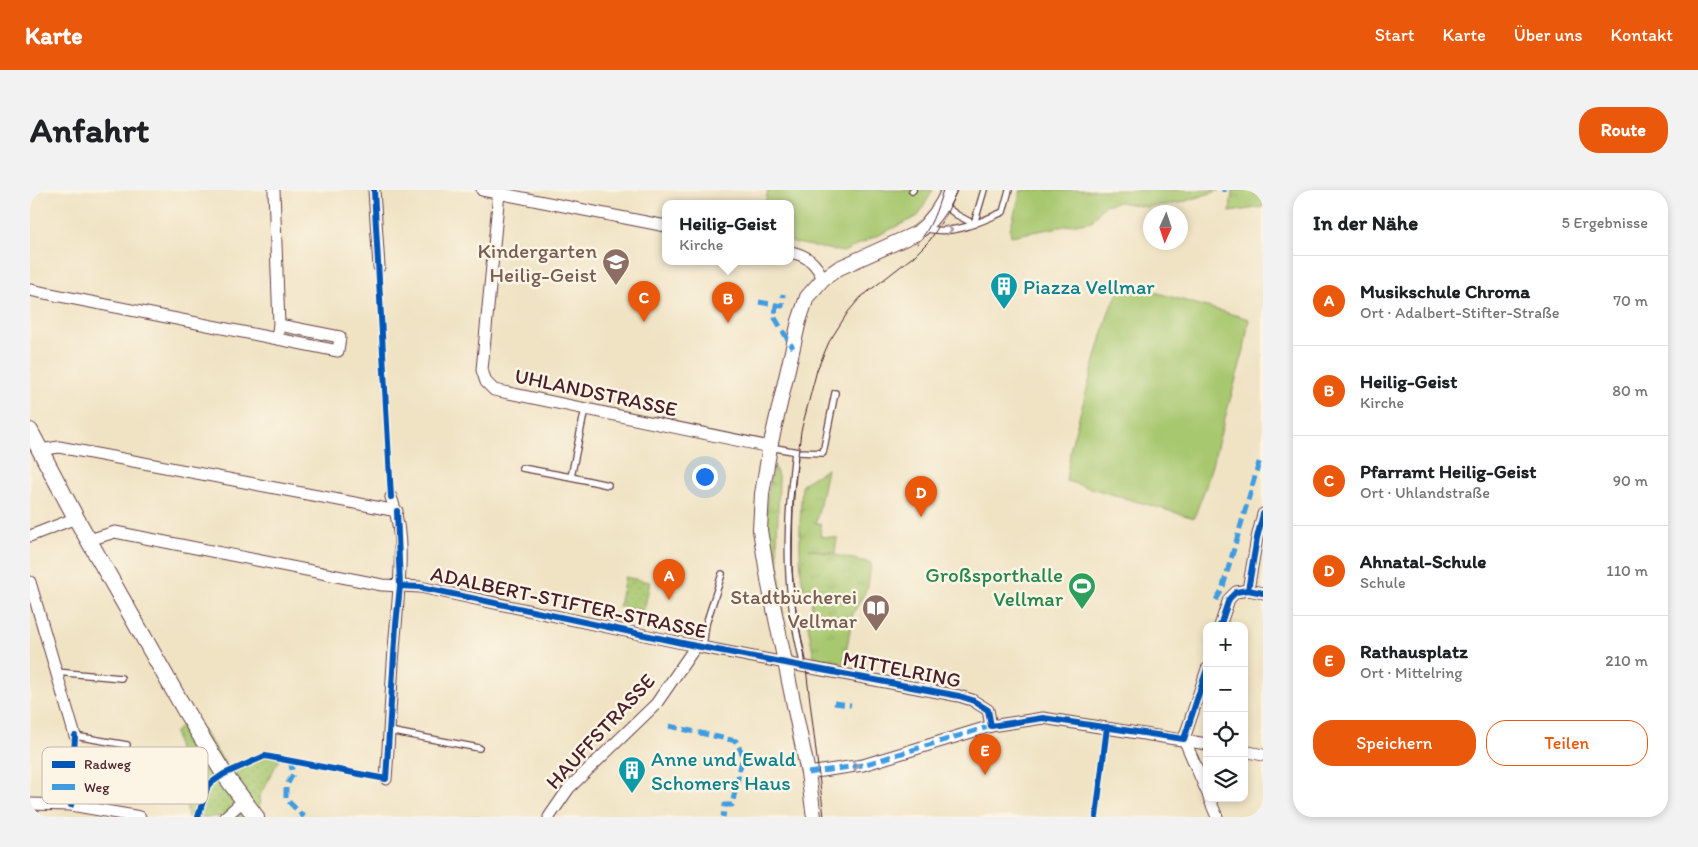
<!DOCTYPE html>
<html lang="de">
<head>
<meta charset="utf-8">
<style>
  :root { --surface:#fff; --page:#f2f2f2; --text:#202124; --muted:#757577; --line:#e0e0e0; --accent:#ea580c }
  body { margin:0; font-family:Itim,sans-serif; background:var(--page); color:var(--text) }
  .controls { position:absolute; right:15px; bottom:15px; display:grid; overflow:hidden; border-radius:10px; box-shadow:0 2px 8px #0003 }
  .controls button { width:45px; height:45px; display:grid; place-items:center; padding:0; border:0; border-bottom:1px solid var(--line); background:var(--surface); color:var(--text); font:25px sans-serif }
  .compass { position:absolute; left:1113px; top:15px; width:45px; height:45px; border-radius:50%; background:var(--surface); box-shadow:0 2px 8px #0003; rotate:183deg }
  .you { position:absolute; left:674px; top:286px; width:18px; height:18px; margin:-12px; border:4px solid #fff; border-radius:50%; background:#1a73e8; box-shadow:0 0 0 8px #1a73e833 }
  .badge { display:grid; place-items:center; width:32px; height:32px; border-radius:50%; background:var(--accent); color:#fff; font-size:16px; font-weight:700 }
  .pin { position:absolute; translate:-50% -41px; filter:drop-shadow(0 1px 2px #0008) }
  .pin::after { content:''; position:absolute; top:26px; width:18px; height:15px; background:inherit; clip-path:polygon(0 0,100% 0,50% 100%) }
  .popup { position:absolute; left:632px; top:10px; width:132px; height:65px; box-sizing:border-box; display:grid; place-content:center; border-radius:10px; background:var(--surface); filter:drop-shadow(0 1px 4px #0005); font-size:16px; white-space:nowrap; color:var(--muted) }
  .popup b { font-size:19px; color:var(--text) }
  .popup::after { content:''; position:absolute; left:50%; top:100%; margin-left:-10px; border:10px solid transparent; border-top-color:var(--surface) }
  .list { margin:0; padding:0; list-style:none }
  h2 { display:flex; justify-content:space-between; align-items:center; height:65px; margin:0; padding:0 20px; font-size:21px }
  h2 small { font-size:16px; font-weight:400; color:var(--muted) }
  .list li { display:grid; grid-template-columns:32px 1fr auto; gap:15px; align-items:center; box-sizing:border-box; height:90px; padding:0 20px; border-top:1px solid var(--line) }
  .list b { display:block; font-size:19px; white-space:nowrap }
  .list p { margin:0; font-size:16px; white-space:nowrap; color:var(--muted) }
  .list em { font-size:16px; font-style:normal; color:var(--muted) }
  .actions { display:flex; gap:10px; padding:15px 20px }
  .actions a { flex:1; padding:11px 0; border:1px solid var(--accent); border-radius:20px; text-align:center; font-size:18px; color:var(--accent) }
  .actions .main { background:var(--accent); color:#fff }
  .icon { flex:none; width:28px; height:28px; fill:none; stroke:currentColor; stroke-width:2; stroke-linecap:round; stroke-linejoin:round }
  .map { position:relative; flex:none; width:1233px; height:627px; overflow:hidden; border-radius:20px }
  header { display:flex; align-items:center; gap:30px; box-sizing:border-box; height:70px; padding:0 25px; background:var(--accent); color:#fff }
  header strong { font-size:24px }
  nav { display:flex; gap:28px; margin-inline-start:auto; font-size:18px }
  .intro { display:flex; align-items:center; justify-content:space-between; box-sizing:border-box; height:120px; padding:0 30px }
  h1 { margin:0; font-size:35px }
  .button { padding:12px 22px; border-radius:20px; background:var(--accent); color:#fff; font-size:18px; font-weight:700 }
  main { display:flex; gap:30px; padding:0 30px }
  aside { flex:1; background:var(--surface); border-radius:20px; box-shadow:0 2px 8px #0003 }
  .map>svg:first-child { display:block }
  .grass { fill:url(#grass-tufts); stroke:#79744e }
  .park { fill:url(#park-dots); stroke:#79744e }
  .garden { fill:#a8c870; stroke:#79744e }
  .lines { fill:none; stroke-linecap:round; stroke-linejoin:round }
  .service-casing { stroke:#633c42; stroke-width:8 }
  .minor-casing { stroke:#633c42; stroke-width:13 }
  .tertiary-casing { stroke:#633c42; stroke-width:16 }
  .secondary-casing { stroke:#633c42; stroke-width:18 }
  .service { stroke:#fff; stroke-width:5.5 }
  .minor { stroke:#fff; stroke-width:11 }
  .tertiary { stroke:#fff; stroke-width:14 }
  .secondary { stroke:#fff; stroke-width:16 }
  .tram { stroke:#4a1f2b; stroke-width:1 }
  .quiet { stroke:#409be1; stroke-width:5; stroke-dasharray:10 5; stroke-linecap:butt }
  .cycleway-casing { stroke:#fcf5e5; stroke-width:9 }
  .cycleway { stroke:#0057b8; stroke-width:6 }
  .oneway { stroke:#ae9aa0 }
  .labels { text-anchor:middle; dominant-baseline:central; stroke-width:5; stroke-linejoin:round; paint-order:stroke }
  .education-label { font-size:21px; fill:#785e54; stroke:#fcf5e5; text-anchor:end }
  .culture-label { font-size:21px; fill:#0d838f; stroke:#fcf5e5; text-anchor:start }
  .street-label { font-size:21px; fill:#4a1f2b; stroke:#fcf5e5 }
  .leisure-label { font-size:21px; fill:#27864d; stroke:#fcf5e5; text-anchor:end }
  .key { fill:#fcf5e5; stroke:#c7b5ad; stroke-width:1 }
  .key-label { font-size:14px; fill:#4a1f2b }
</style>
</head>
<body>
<header>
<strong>Karte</strong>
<nav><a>Start</a><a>Karte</a><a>Über uns</a><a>Kontakt</a></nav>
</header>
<div class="intro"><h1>Anfahrt</h1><a class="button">Route</a></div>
<main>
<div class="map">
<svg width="1233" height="627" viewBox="0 0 1233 627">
  <defs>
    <pattern id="grass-tufts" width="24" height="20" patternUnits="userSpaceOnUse" patternTransform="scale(1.25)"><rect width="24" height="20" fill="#a8c870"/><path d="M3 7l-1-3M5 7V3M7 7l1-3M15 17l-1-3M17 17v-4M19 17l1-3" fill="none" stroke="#92ab61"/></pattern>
    <pattern id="park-dots" width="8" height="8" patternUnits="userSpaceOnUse" patternTransform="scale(1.25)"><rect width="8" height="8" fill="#a8c870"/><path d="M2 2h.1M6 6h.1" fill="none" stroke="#92ab61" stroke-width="1.8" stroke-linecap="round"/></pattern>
  </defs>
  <rect width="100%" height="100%" fill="#fcf5e5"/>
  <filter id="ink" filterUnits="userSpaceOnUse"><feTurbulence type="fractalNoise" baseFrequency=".02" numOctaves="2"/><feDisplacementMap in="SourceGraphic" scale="10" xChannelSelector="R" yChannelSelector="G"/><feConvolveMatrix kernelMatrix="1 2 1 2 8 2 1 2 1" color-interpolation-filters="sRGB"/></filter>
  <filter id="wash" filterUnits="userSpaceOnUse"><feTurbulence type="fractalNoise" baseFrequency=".0096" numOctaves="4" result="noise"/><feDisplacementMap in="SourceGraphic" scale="20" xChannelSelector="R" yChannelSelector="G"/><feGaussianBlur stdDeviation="1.12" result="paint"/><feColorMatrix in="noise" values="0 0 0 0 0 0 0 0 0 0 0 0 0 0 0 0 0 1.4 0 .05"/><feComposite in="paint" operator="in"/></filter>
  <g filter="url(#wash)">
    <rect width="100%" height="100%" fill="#f0e3c4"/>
    <g class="grass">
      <path d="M1202,0H1233V17L1200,22Z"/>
      <path d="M744,275L749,289L747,355L753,424H751L736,349L737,308Z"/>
      <path d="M797,279L786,333L791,334L790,346L807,348L805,363L779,359L841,373L838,397L823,423L814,474L784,467L776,425L782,426L781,398L773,399C768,364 770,329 772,294Z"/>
    </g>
    <g class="park">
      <path d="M595,387L620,392L614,421L589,416Z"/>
      <path d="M162,524L200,581L235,566L250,568L230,605L229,621L234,627H158L145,542Z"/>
    </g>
    <g class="garden">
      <path d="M738,0H903L888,26L813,62L761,52L760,14H735Z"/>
      <path d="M991,0H1190L1150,13L1116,17L1089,12L1074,15L1062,31L981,46L980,39Z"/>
      <path d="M1093,93L1219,129L1214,160L1176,296L1164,328L1036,291L1041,256L1079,121Z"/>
    </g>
  </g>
  <g filter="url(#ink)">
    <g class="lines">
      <g class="service-casing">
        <g id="service">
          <path d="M882,1L883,0"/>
          <path d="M912,14L927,25L944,34L954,0"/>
          <path d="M894,38C923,46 947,33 973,22L979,0"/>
          <path d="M740,257L768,262L793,263L805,203"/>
          <path d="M765,262C759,313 755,365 762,416C765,437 770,457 774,477"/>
          <path d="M492,278L541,287L555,219"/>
          <path d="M541,287L578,295"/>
          <path d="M673,457L676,434L692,384"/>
          <path d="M26,482L91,488"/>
          <path d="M359,541L449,558"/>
          <path d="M45,546L97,555"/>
        </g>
      </g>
      <g class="minor-casing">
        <g id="minor">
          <path d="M244,0L249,135"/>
          <path d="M344,0L349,77"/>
          <path d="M452,0L636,36"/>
          <path d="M469,3L452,180L456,192L464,200L740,257"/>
          <path d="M760,62C777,65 786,73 793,89"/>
          <path d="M0,100L308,161L310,147L249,135L247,148"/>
          <path d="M10,260L29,257L367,321"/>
          <path d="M0,346L46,328"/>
          <path d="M59,350L85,342L352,395L390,397L666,456L929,506L942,510L958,520L961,536"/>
          <path d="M0,392L45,546"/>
          <path d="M1218,400L1227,348L1233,324"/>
          <path d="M1190,436L1199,409L1206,402L1218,400L1233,403"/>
          <path d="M1154,549L1177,479"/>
          <path d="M1154,549L1177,602"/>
          <path d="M1214,561L1233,565"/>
          <path d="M778,583L833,575L961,536L1013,528L1177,554"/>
          <path d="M356,589C360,538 361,487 366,436C369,394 376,347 361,307"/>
          <path d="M1179,608L1187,627"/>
          <path d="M0,614L41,615L110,627"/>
          <path d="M195,627L213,611"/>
          <path d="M519,627L539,598L626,514L666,456"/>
        </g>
      </g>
      <g class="tertiary-casing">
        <path id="tertiary" d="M784,627L778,583L739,395L730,340L732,304L740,257L769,131L777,107L793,89L809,78L887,43C901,32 912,16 919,0"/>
      </g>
      <g class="secondary-casing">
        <path id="secondary" d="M0,241L46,328L156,522L194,584L226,627"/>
      </g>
      <use href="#service" class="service"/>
      <use href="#minor" class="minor"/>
      <use href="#tertiary" class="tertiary"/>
      <use href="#secondary" class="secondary"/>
      <g class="tram">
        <path d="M887,54C901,39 907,19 913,0"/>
        <path d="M794,627L774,462L766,421L762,380L763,308L771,241L787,180L799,152L818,122L830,108L884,66L900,50L916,25L927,0"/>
      </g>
      <g class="quiet">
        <path d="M1194,0V2"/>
        <path d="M729,112L746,115L745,128L763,158"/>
        <path d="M746,115L752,116L753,104"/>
        <path d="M1186,410L1192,400L1230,269"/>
        <path d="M804,513L821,515"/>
        <path d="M639,536L706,551L713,565L702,615H695L693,627"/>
        <path d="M260,570L263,584L256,597V609L274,627"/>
        <path d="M778,583L833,575L961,536"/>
      </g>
      <g class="cycleway-casing">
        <g id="cycleway">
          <path d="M344,0L361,307"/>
          <path d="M370,396L390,397L666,456L929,506L942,510L958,520L961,536L1013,528L1154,549L1177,479"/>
          <path d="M1218,400L1227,348L1233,324"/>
          <path d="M1190,436L1199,409L1206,402L1218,400L1233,403"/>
          <path d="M41,615L45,546"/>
          <path d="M168,627L178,595L194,584L235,566L356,589L366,435L370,396L367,321"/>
          <path d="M1066,627L1077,537"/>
        </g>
      </g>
      <use href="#cycleway" class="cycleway"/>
    </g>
    <defs><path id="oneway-chevron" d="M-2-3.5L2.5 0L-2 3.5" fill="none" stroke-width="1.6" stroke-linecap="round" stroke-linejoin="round" transform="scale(1.25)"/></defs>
    <g class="oneway">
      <use href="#oneway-chevron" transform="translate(919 40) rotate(-7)"/>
      <use href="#oneway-chevron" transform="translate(826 576) rotate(-9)"/>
    </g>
  </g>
  <defs>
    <g id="school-pin" transform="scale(1.4375)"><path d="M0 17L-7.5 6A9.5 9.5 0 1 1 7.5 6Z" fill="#8d6e63" stroke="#fcf5e5"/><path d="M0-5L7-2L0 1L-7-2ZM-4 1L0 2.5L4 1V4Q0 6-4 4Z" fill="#fff"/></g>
    <g id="building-pin" transform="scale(1.4375)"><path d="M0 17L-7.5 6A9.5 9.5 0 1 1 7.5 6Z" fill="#0f9aa8" stroke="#fcf5e5"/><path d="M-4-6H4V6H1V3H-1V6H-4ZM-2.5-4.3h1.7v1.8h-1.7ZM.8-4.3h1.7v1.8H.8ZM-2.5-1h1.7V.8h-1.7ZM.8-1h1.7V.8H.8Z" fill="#fff"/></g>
    <g id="stadium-pin" transform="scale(1.4375)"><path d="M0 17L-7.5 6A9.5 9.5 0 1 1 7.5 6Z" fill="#2e9e5b" stroke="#fcf5e5"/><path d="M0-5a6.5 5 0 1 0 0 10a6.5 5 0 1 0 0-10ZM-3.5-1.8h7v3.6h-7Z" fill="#fff"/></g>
    <g id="library-pin" transform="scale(1.4375)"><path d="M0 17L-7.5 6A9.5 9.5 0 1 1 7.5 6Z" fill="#8d6e63" stroke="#fcf5e5"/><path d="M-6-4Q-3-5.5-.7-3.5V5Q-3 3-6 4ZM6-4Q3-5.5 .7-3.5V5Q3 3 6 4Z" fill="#fff"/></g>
  </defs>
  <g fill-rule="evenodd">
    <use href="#school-pin" x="586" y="72"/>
    <use href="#building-pin" x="974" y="96"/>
    <use href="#stadium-pin" x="1052" y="396"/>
    <use href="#library-pin" x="846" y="418"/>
    <use href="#building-pin" x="602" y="580"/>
  </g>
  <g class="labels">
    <g class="education-label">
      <text x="567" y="60">Kindergarten<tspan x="567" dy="24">Heilig-Geist</tspan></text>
      <text x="827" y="406">Stadtbücherei<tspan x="827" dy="24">Vellmar</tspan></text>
    </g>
    <g class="culture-label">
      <text x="993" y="96">Piazza Vellmar</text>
      <text x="621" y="568">Anne und Ewald<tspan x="621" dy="24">Schomers Haus</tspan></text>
    </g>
    <g class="street-label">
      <text transform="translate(566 202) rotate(12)">UHLANDSTRASSE</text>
      <text transform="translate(539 412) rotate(12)">ADALBERT-STIFTER-STRASSE</text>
      <text transform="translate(872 479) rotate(11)">MITTELRING</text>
      <text transform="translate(570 541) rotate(-47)">HAUFFSTRASSE</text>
    </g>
    <g class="leisure-label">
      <text x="1033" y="384">Großsporthalle<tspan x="1033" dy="24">Vellmar</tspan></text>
    </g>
  </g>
  <rect x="12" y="557" width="166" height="57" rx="8" class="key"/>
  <rect x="22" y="571" width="23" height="7" fill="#0057b8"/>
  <rect x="22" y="594" width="23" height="6" fill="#409be1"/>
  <g class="key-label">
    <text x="54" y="579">Radweg</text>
    <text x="54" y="602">Weg</text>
  </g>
</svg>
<div class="controls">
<button>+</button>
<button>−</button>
<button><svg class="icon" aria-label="locate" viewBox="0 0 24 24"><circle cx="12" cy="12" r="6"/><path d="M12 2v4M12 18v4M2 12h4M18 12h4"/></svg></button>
<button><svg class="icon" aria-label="layers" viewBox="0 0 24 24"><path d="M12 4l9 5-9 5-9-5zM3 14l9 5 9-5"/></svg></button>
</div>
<svg class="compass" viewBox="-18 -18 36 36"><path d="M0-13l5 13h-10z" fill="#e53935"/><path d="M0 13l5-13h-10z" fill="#757577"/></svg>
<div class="you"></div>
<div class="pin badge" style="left:639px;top:410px">A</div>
<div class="pin badge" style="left:698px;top:133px">B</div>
<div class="popup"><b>Heilig-Geist</b>Kirche</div>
<div class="pin badge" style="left:614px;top:132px">C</div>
<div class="pin badge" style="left:891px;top:327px">D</div>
<div class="pin badge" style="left:955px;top:585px">E</div>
</div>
<aside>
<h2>In der Nähe<small>5 Ergebnisse</small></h2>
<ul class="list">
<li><span class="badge">A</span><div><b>Musikschule Chroma</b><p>Ort · Adalbert-Stifter-Straße</p></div><em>70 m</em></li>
<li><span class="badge">B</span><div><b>Heilig-Geist</b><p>Kirche</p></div><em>80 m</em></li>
<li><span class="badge">C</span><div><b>Pfarramt Heilig-Geist</b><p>Ort · Uhlandstraße</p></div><em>90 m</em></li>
<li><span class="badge">D</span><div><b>Ahnatal-Schule</b><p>Schule</p></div><em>110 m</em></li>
<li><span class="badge">E</span><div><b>Rathausplatz</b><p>Ort · Mittelring</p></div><em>210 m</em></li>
</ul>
<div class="actions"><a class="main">Speichern</a><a>Teilen</a></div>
</aside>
</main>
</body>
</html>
